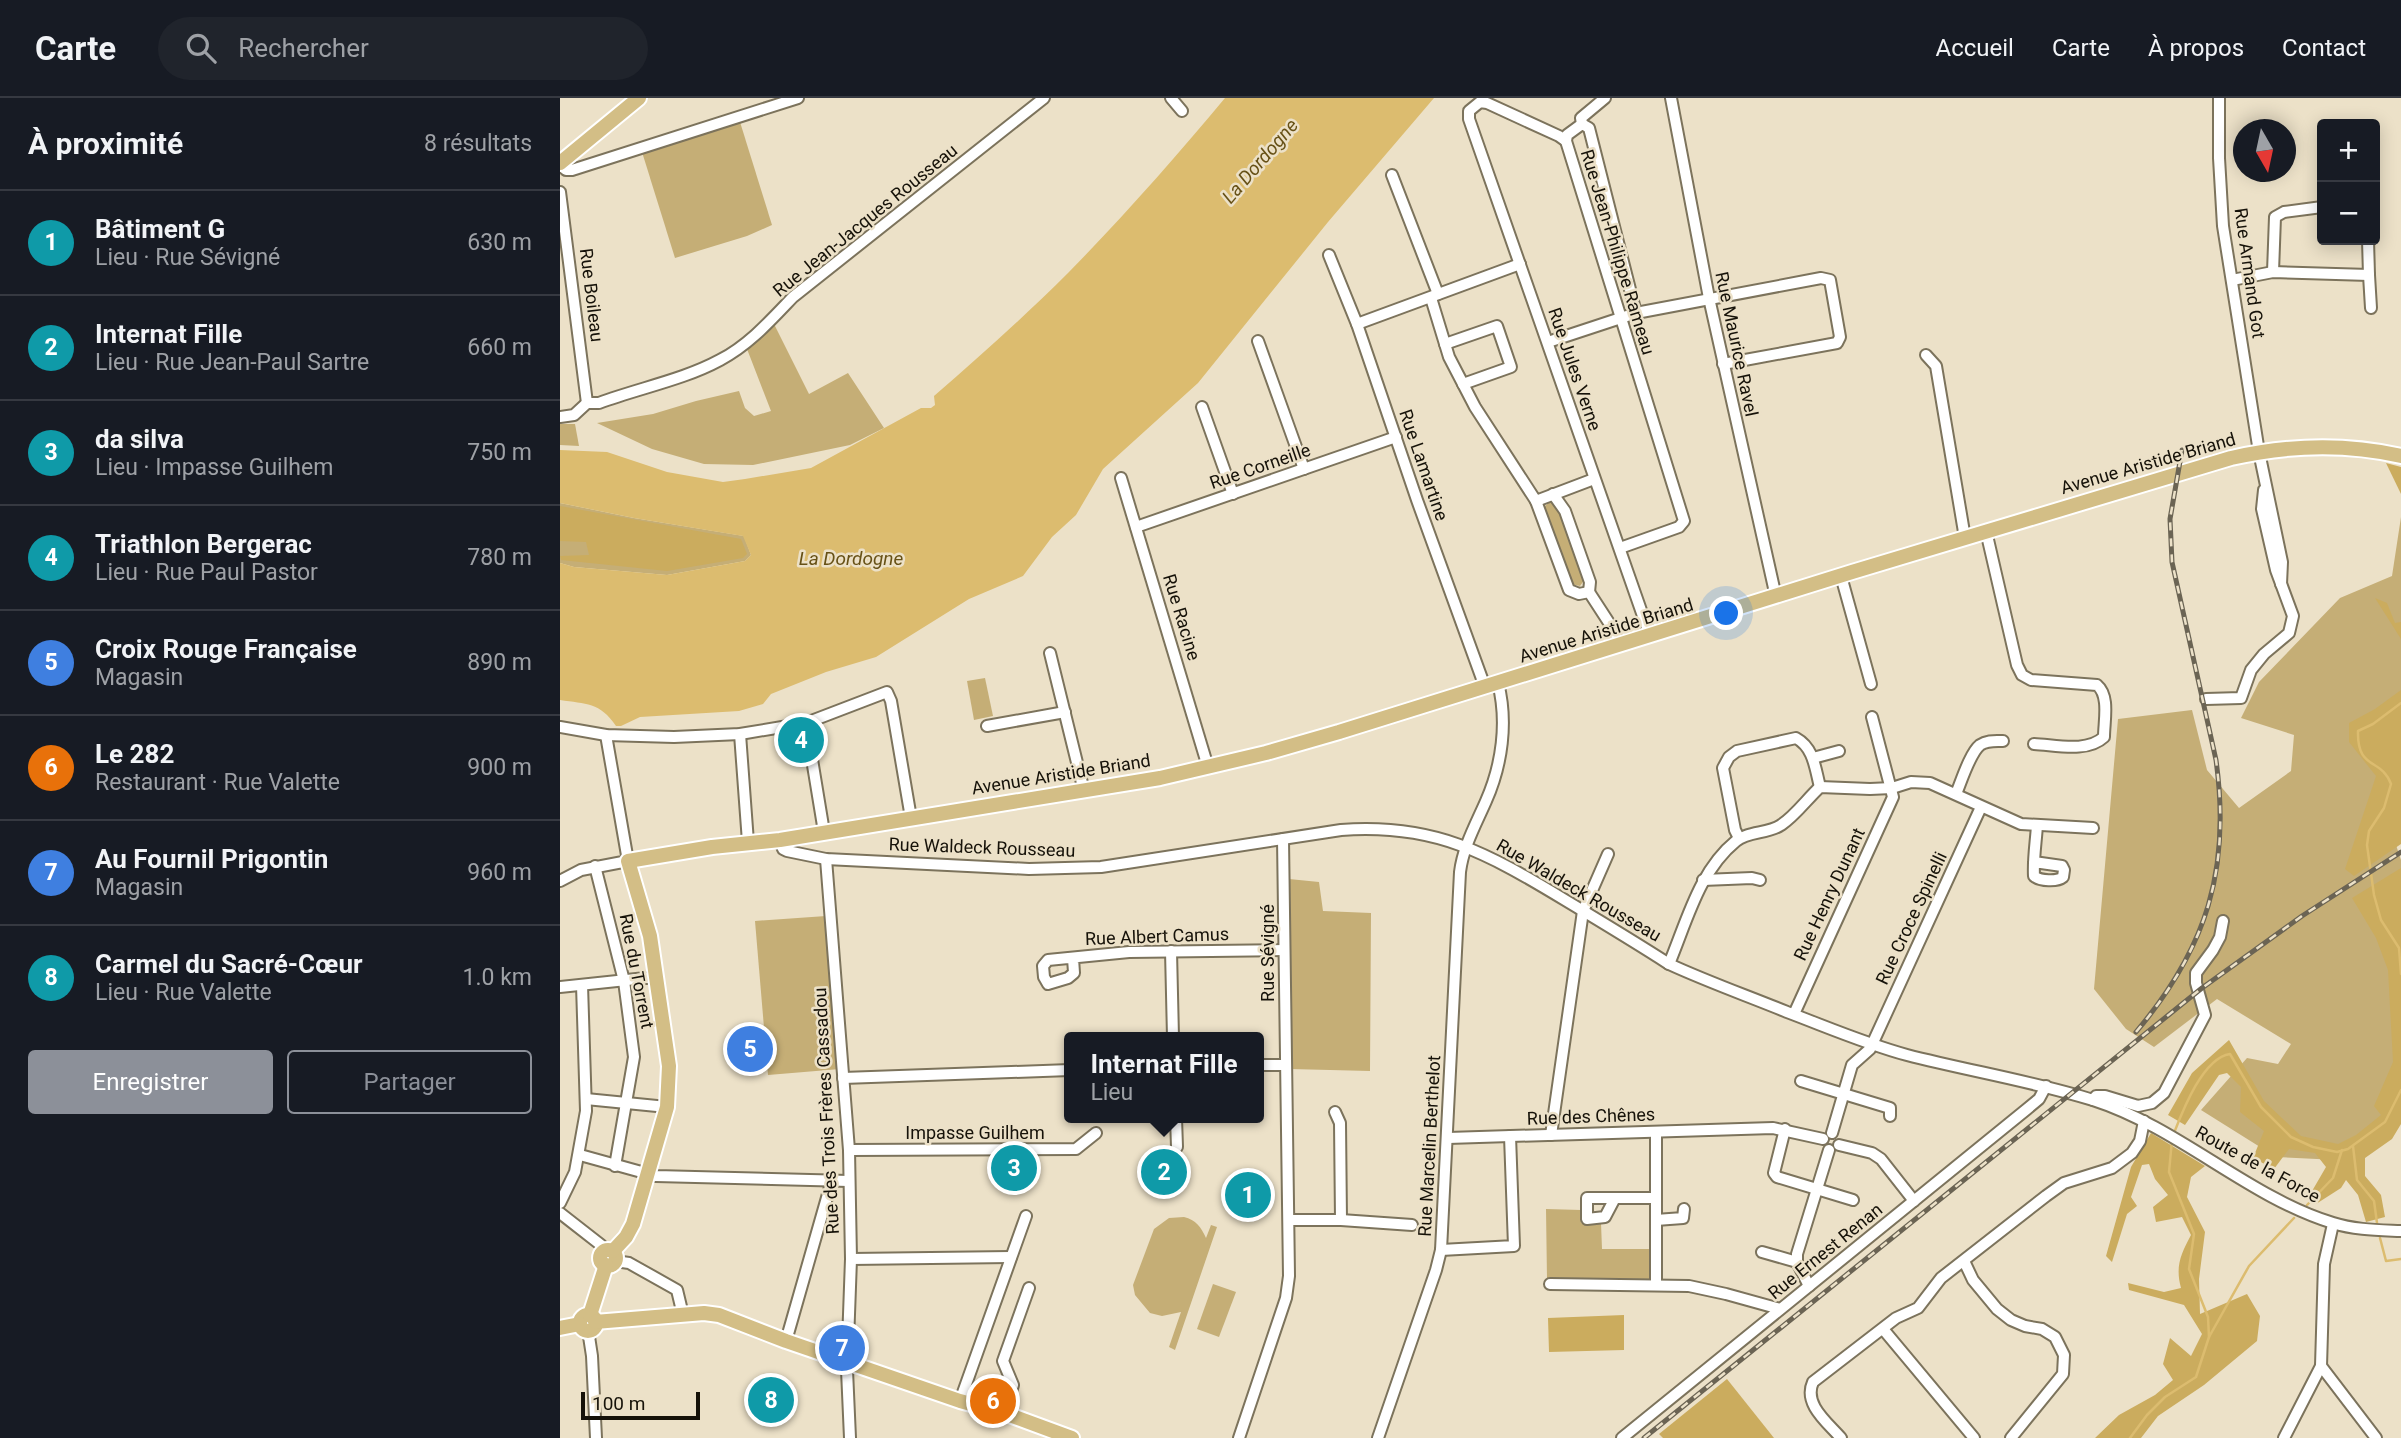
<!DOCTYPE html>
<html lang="fr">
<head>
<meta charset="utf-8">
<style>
  :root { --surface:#171b24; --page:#20242c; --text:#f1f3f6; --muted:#9ea1a6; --line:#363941; --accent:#8c9099 }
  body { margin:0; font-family:Roboto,sans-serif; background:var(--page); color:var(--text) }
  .controls { position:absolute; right:21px; top:21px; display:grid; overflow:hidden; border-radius:7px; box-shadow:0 4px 18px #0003 }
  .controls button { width:63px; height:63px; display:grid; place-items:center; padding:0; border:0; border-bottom:2px solid var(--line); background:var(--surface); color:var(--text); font:35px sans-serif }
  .compass { position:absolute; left:1673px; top:21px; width:63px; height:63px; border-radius:50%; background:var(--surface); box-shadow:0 4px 18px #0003; rotate:171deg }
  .scale { position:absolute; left:21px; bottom:18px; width:119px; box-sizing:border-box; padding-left:7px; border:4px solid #161209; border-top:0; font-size:19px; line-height:24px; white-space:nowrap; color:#161209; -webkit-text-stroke:5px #ece1c8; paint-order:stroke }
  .you { position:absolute; left:1167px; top:516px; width:24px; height:24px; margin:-18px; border:5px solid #fff; border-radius:50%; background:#1a73e8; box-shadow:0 0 0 10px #1a73e833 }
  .badge { display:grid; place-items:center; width:46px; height:46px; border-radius:50%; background:var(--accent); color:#fff; font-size:23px; font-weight:700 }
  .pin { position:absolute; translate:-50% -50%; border:4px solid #fff; box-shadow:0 2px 7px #0006 }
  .popup { position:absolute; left:504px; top:934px; width:200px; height:91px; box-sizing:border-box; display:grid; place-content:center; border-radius:7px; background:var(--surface); filter:drop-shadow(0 2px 5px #0005); font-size:23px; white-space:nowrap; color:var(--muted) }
  .popup b { font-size:26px; color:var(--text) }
  .popup::after { content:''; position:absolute; left:50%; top:100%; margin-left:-14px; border:14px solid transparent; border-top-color:var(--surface) }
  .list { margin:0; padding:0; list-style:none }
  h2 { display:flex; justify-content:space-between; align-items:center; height:91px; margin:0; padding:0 28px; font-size:30px }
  h2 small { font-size:23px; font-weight:400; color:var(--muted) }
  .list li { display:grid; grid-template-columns:46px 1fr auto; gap:21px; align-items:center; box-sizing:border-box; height:105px; padding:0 28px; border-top:2px solid var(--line) }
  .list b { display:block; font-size:26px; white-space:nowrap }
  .list p { margin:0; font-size:23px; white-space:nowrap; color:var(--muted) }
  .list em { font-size:23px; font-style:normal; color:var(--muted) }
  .actions { display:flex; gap:14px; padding:21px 28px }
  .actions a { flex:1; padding:16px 0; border:2px solid var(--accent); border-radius:7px; text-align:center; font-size:24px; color:var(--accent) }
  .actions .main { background:var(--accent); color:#fff }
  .icon { flex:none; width:38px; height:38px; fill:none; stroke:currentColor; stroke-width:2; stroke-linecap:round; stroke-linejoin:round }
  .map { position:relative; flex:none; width:1841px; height:1340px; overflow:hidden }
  header { display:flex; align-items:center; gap:42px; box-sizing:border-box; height:98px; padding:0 35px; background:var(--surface); border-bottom:2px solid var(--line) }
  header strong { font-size:33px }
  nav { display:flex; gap:38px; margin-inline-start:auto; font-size:24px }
  .search { width:490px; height:63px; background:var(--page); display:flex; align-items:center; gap:18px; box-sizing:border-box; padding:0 24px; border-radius:38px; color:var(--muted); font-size:26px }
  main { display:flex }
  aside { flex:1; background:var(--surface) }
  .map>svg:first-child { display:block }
  .green { fill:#c5ae76 }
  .forest { fill:#cbac5e }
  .water { fill:#dcbc6f }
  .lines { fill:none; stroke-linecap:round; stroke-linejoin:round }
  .stream { stroke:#dcbc6f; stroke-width:2.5 }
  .minor-casing { stroke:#7c735c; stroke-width:14 }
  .major-casing { stroke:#fff; stroke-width:18 }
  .minor { stroke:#fff; stroke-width:10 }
  .major { stroke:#d3be86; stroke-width:14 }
  .rail-casing { stroke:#6b6454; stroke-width:5 }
  .rail { stroke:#ece1c8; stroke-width:2.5; stroke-dasharray:8; stroke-linecap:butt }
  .labels { text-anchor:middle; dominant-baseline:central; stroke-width:5; stroke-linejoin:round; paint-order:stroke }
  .street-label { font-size:18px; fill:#161209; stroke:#ece1c8 }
  .water-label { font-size:19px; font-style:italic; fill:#675116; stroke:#ece1c8 }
</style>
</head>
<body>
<header>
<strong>Carte</strong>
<div class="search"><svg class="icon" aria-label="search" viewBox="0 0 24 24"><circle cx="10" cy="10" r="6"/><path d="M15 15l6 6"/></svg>Rechercher</div>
<nav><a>Accueil</a><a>Carte</a><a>À propos</a><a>Contact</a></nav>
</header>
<main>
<aside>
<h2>À proximité<small>8 résultats</small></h2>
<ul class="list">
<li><span class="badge" style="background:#0f9aa8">1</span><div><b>Bâtiment G</b><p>Lieu · Rue Sévigné</p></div><em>630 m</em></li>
<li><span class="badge" style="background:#0f9aa8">2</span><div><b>Internat Fille</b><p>Lieu · Rue Jean-Paul Sartre</p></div><em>660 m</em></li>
<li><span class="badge" style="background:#0f9aa8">3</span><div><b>da silva</b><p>Lieu · Impasse Guilhem</p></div><em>750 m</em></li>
<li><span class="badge" style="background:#0f9aa8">4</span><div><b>Triathlon Bergerac</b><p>Lieu · Rue Paul Pastor</p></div><em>780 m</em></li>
<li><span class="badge" style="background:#3f7fe0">5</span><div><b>Croix Rouge Française</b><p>Magasin</p></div><em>890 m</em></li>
<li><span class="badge" style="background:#e8710a">6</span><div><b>Le 282</b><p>Restaurant · Rue Valette</p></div><em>900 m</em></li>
<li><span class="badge" style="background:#3f7fe0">7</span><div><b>Au Fournil Prigontin</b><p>Magasin</p></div><em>960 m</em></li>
<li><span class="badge" style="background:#0f9aa8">8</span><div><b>Carmel du Sacré-Cœur</b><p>Lieu · Rue Valette</p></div><em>1.0 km</em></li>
</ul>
<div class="actions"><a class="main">Enregistrer</a><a>Partager</a></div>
</aside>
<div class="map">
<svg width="1841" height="1340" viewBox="0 0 1841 1340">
  <rect width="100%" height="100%" fill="#ece1c8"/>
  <g class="green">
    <path d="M180,24L212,127L187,138L115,160L82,54Z"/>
    <path d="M214,226L249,296L288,275L324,330L290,347L193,367L144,366L92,351L37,325L93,316L136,303L179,293L185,310L194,318L211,313L187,251Z"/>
    <path d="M0,326H15L19,348L0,347Z"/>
    <path d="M992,402L997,405L1025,481L1020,488L1011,486L985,415V408Z"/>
    <path d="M0,405L74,420L184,438L191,457L185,463L107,477L14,469L0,465Z"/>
    <path d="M1841,419V728L1836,747L1841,762V1013L1798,1063L1716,1059L1641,1012L1687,960L1718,966L1731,946L1657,901L1594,949L1566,931L1534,891L1558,621L1632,612L1647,672L1679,710L1731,673L1734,637L1681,620L1699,584L1780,500L1832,478Z"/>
    <path d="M425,580L433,618L414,622L407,583Z"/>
    <path d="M729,781L759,784L763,813L811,815L810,973L730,971Z"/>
    <path d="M266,818L280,971L208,977L195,823Z"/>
    <path d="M986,1111L1021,1112V1125H1041L1042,1151H1090L1093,1182L987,1181Z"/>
    <path d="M624,1119C636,1122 641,1129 646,1140L651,1127L657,1129L615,1252L609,1249L621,1214L602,1218L590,1215L575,1197L573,1187L594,1131L609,1120Z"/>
    <path d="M653,1186L676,1194L659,1239L637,1231Z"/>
  </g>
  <g class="forest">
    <path d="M1826,365L1841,369V396Z"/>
    <path d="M0,408L181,441L187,456L183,460L107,473L1,462L0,458L29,457L26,444L0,443Z"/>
    <path d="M1815,500L1827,505L1835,525L1841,524V541Z"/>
    <path d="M1841,592V746L1794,778L1785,771L1816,678L1789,644V625L1815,611Z"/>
    <path d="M1841,770V1026L1832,1041L1805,1060V1078L1821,1097L1825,1119L1806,1124L1798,1097L1786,1082L1781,1090L1756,1106L1748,1100L1766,1069L1755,1055L1729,1051L1714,1071L1693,1060L1704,1033L1680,1014L1681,989L1667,975L1659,977L1625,1027L1608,1017L1632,975L1669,942L1704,1003L1741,1038L1778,1046L1796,1037L1821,1017L1814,1008L1833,964L1828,872L1816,840L1792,800Z"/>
    <path d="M1591,1035L1645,1068L1631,1079L1627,1099L1645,1134L1639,1181L1640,1216L1687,1196L1700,1218L1697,1243L1644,1287L1598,1318L1581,1340H1535L1559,1317L1595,1297L1613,1282L1603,1266L1610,1240L1631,1258L1642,1236L1624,1207L1569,1192L1568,1185L1604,1194L1621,1190C1615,1168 1621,1156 1631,1137L1622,1119L1596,1124L1593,1109L1608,1097L1595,1081L1589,1066L1582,1067L1571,1099L1577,1108L1567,1116L1552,1164L1546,1158L1571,1069Z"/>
    <path d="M1064,1217V1252L989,1254L988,1220Z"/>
    <path d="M1167,1281L1214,1340H1103L1099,1336Z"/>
  </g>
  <path class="water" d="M665,0H874L768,124L638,285L543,371L516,417L492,439L463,478L409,501L316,559L266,574L211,596L203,606L179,613L80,619L61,628H56C40,604 26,606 0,602V465L14,469L107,477L185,463L191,457L183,438L74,420L0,405V352L47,354L107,374L163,384L185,381L251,370L361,310H371L375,307L374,298C420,258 465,218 508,175C563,119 615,60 665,0Z"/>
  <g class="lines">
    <g class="stream">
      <path d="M1841,605L1813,626L1798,633C1797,673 1821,659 1831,686L1824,710L1809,733L1807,747L1814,797L1821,822L1839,850L1841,876"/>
      <path d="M1614,1035C1623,1012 1643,960 1670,956L1701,1009L1731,1039L1753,1049L1777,1054L1788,1051L1825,1024L1841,992"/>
      <path d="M1793,1048L1797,1082L1814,1103L1817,1125"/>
      <path d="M1747,1107L1773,1080L1782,1052"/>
      <path d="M1820,1140L1826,1163L1841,1161"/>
      <path d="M1649,1239L1689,1168L1734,1120"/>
      <path d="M1570,1340L1587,1317L1605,1299L1636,1279L1649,1239L1648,1219L1629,1171L1634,1136L1609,1074L1612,1042"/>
    </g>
    <g class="minor-casing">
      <g id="minor">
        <path d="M611,0L622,13"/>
        <path d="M1111,0L1149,200L1216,499"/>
        <path d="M1659,0V60L1663,128L1699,354L1722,464L1721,486"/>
        <path d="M1022,26L1021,20L1045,0"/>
        <path d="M1006,43L999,38L927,5L920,4L909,13V21L1090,538"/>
        <path d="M0,67L6,72H12L238,0"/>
        <path d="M832,77L878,196"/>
        <path d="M0,94L27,305"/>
        <path d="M769,157L797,226L857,402L925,589"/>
        <path d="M1713,174L1715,119L1724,114L1762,109"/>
        <path d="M1809,177L1811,210"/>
        <path d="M1672,182L1713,174L1809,177L1808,142"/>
        <path d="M871,200L889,259L915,309L976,403L1034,381"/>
        <path d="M797,226L960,166"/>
        <path d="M698,243L744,371"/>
        <path d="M988,244L1076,215L1261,180L1270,182L1280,239L1277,245L1163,266"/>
        <path d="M885,246L937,228L951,269L903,286"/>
        <path d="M1366,257L1376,268L1405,440"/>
        <path d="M27,305H39C79,290 123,282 160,262C189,247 211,222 233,199L484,0"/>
        <path d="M642,309L673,396"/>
        <path d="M0,319L14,317L27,305"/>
        <path d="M561,380L648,669"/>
        <path d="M993,396L1005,413L1030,484L1029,494"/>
        <path d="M976,403L1009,492L1019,496L1029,494L1055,534L1059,548"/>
        <path d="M576,429L836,339"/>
        <path d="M1426,433L1457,567L1462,577L1471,582L1537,587C1550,598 1544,623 1544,639C1527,655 1496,647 1474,646"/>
        <path d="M1060,450L1119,429L1124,423L1006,43L1007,37L1022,26L1029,30L1076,215"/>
        <path d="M1281,478L1311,586"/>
        <path d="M490,555L524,693"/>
        <path d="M1646,601L1681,600L1691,572L1704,556L1729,535L1733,518L1716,472L1702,411L1704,392"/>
        <path d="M246,625L264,734"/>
        <path d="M427,628L505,614"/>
        <path d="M0,629L46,637L114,639L180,636L246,625L327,594L331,603L351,720"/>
        <path d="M180,636L188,744"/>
        <path d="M1253,660L1279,653"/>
        <path d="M1396,696C1401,684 1410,655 1420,647C1427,642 1435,643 1443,643"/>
        <path d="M1179,740L1175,732L1163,670L1169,659L1177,653L1236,640C1254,650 1255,670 1260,689"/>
        <path d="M220,742L223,751L227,753L266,761L469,771L541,769L781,732C875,725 927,755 1005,802C1040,823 1075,844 1109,866C1148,884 1188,898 1227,914C1267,929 1306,946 1347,957C1409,973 1472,983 1533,1002C1620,1030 1688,1099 1773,1125C1795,1132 1818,1132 1841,1133"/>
        <path d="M266,761L289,1052L291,1161L287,1272L290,1340"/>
        <path d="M1474,764L1502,768L1504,772L1503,779C1497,784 1480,783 1474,778C1473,761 1476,744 1477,727"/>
        <path d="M35,768L64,883L74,959L55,1068"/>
        <path d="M1143,782L1192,780L1200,782"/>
        <path d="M0,783L21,772L68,763L46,637"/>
        <path d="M611,853L613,939"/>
        <path d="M513,860L514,875L508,880L488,886L484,879L483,868L488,862L569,854L724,852"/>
        <path d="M1109,866C1127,823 1139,773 1176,743C1188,733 1208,736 1221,727C1235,718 1247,701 1260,689L1310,691L1332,690L1351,684L1370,685L1461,726L1533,730"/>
        <path d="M0,889L95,879"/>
        <path d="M1234,916L1333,699L1312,619"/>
        <path d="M698,967H726"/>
        <path d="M283,980L510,972"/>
        <path d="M1241,983L1330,1010V1018"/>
        <path d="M26,1001L107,1009"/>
        <path d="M1533,1002L1536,998H1545L1578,1008L1592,1005L1604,995L1645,917L1636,885V875L1653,852L1660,839L1663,823"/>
        <path d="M616,1020L617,1049"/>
        <path d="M1225,1031L1214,1075L1217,1079L1293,1102"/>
        <path d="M1096,1034V1186"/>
        <path d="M1272,1035L1292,967L1310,951L1421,709"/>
        <path d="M991,1037L1023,813L1048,756"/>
        <path d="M888,1040L1213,1030L1263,1041"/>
        <path d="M1279,1047L1312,1055L1321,1061L1354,1103"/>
        <path d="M289,1052L516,1051L536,1035"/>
        <path d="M20,1057L96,1078L289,1083"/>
        <path d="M1055,1100L1045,1119L1027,1121V1100H1096"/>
        <path d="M0,1105L15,1074L26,1013L22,887"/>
        <path d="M0,1115L41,1147L43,1154"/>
        <path d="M729,1122H781L780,1025L775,1014"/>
        <path d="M781,1122L852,1127"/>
        <path d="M1096,1122L1123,1120L1124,1111"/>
        <path d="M881,1152L954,1148L950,1038"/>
        <path d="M1202,1154L1237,1164"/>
        <path d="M291,1161L451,1159"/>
        <path d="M55,1163L69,1165L117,1192L123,1217"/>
        <path d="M1404,1163L1413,1182L1437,1211L1451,1222L1465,1228L1482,1231L1495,1239L1504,1257L1503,1276L1451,1340"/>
        <path d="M990,1186L1129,1188L1166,1196L1220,1211"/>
        <path d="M1249,1188L1237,1164V1156L1269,1052"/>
        <path d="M1323,1231L1414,1340"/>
        <path d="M28,1232L32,1258L36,1340"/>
        <path d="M226,1243L272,1082"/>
        <path d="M1761,1268L1816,1340"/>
        <path d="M400,1303L466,1118"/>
        <path d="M444,1315L453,1287L443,1263L469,1190"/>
        <path d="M679,1340L726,1200L729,1178L723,741"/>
        <path d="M818,1340L876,1172L881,1152L900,774C903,749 916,726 926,703C942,667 948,624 938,585"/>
        <path d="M1062,1340L1467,1011L1479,1001L1486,988"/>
        <path d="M1281,1340C1267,1324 1243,1306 1253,1284L1336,1220L1358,1210L1381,1180L1486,1098L1504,1085L1552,1070L1572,1055L1580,1043L1584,1023"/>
        <path d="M1724,1340L1761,1268L1764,1166L1773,1126"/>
      </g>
    </g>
    <g class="major-casing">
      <g id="major">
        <path d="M0,65L79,0"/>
        <circle cx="48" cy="1160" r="8"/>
        <path d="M53,1153L66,1139L73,1126L107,1009L109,968L90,838L68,763L152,749L220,742L600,680L706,655L779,634L1292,474L1671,360C1728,347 1784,345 1841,358"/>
        <path d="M30,1217L46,1167"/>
        <circle cx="28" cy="1225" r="8"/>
        <path d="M35,1224L144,1215L159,1217L226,1243L400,1303L444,1315L512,1340"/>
        <path d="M0,1230L20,1226"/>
      </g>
    </g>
    <use href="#minor" class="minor"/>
    <use href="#major" class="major"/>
    <g class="rail-casing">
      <g id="rail">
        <path d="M1576,934C1647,850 1671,771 1656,662L1612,464L1610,421L1622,352"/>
        <path d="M1084,1340L1642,890L1742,818L1841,754"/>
      </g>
    </g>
    <use href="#rail" class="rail"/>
  </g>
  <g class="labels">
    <g class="street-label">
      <text transform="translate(305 122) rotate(-39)">Rue Jean-Jacques Rousseau</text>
      <text transform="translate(1058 154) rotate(73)">Rue Jean-Philippe Rameau</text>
      <text transform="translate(1690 175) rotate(82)">Rue Armand Got</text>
      <text transform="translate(32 197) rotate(83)">Rue Boileau</text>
      <text transform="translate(1177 246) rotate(78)">Rue Maurice Ravel</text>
      <text transform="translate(1015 271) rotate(71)">Rue Jules Verne</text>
      <text transform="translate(1588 365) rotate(-16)">Avenue Aristide Briand</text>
      <text transform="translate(864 367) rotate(71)">Rue Lamartine</text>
      <text transform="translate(700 368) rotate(-19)">Rue Corneille</text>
      <text transform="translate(622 519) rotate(73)">Rue Racine</text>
      <text transform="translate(1046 532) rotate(-17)">Avenue Aristide Briand</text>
      <text transform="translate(501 676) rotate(-9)">Avenue Aristide Briand</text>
      <text transform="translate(422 749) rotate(2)">Rue Waldeck Rousseau</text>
      <text transform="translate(1019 792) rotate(30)">Rue Waldeck Rousseau</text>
      <text transform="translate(1269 796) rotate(-65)">Rue Henry Dunant</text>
      <text transform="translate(1351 820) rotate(-65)">Rue Croce Spinelli</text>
      <text transform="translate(597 838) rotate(-2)">Rue Albert Camus</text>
      <text transform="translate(707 855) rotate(-90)">Rue Sévigné</text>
      <text transform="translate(77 873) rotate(79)">Rue du Torrent</text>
      <text transform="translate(266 1013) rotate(-93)">Rue des Trois Frères Cassadou</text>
      <text transform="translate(1031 1018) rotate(-2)">Rue des Chênes</text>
      <text x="415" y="1034">Impasse Guilhem</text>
      <text transform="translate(869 1048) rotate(-87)">Rue Marcelin Berthelot</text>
      <text transform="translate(1698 1066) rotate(29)">Route de la Force</text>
      <text transform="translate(1265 1153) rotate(-39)">Rue Ernest Renan</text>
    </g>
    <g class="water-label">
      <text transform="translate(700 63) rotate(-49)">La Dordogne</text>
      <text x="291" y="460">La Dordogne</text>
    </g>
  </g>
</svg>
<div class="controls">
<button>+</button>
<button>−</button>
</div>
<svg class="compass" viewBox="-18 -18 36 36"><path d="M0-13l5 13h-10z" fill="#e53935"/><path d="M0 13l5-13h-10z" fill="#9ea1a6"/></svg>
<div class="scale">100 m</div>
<div class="you"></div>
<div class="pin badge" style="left:688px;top:1097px;background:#0f9aa8">1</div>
<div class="pin badge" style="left:604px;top:1074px;background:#0f9aa8">2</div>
<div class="popup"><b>Internat Fille</b>Lieu</div>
<div class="pin badge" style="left:454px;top:1070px;background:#0f9aa8">3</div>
<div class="pin badge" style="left:241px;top:642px;background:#0f9aa8">4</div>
<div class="pin badge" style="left:190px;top:951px;background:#3f7fe0">5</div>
<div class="pin badge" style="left:433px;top:1303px;background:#e8710a">6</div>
<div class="pin badge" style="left:282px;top:1250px;background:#3f7fe0">7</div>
<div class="pin badge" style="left:211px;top:1302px;background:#0f9aa8">8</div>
</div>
</main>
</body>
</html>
